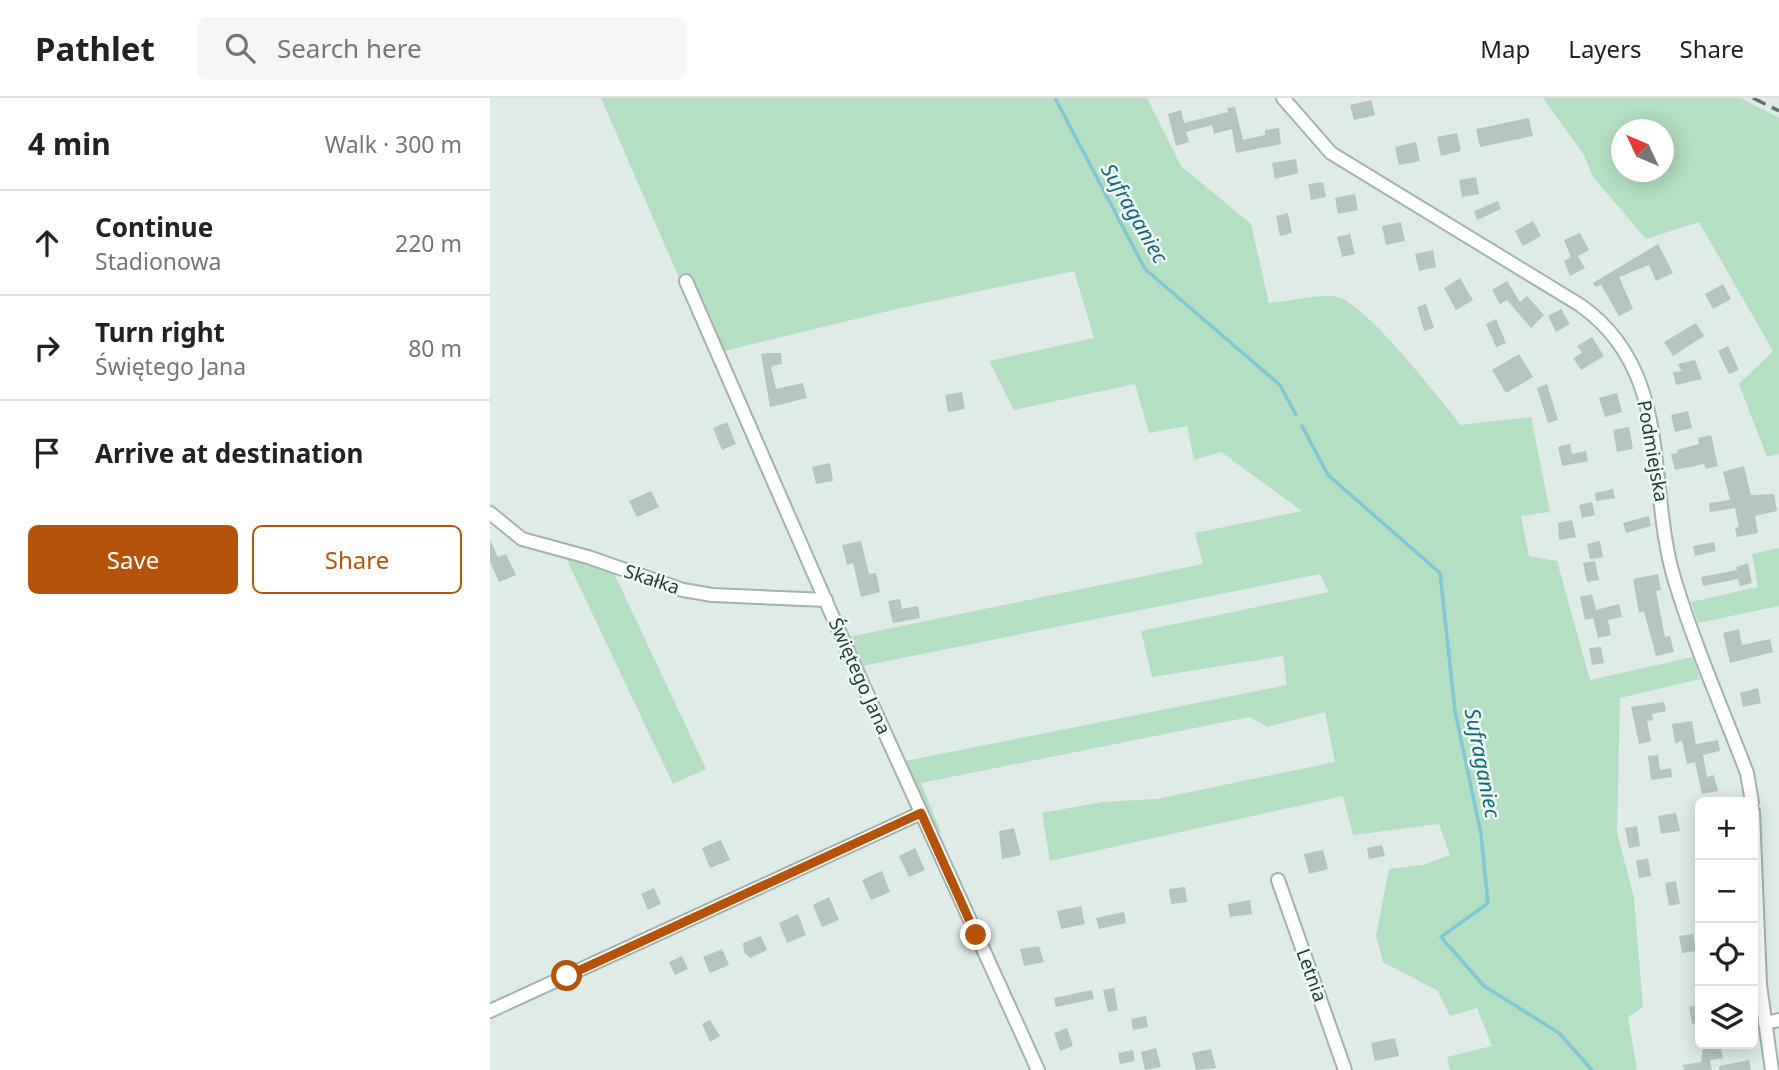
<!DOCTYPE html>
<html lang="en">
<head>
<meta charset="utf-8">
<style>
  :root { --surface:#fff; --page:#f6f6f6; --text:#222; --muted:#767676; --line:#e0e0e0; --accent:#b45309 }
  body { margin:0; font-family:"Noto Sans",sans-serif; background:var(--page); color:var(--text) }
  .controls { position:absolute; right:21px; bottom:21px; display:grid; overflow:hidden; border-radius:10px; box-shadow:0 4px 18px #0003 }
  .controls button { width:63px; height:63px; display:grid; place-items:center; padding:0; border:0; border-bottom:2px solid var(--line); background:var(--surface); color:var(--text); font:35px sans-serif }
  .compass { position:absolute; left:1121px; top:21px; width:63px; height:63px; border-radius:50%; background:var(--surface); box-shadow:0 4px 18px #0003; rotate:314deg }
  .stop { position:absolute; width:21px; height:21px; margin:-16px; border:5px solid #b45309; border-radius:50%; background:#fff }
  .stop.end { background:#b45309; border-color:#fff; box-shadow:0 2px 7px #0008 }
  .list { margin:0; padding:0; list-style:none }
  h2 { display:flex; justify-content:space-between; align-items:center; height:91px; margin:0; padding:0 28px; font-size:30px }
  h2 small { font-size:23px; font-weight:400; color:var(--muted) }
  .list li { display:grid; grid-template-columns:46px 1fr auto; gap:21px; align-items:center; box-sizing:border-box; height:105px; padding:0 28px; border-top:2px solid var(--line) }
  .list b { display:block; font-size:26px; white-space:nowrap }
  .list p { margin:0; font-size:23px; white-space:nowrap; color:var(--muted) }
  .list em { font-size:23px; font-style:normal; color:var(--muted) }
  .actions { display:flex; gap:14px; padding:21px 28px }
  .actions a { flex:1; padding:16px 0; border:2px solid var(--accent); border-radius:10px; text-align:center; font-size:24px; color:var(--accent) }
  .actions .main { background:var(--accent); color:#fff }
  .icon { flex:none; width:38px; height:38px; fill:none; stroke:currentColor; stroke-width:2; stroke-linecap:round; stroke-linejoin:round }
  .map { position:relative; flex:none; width:1289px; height:972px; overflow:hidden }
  header { display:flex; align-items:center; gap:42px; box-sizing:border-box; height:98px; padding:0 35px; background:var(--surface); border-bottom:2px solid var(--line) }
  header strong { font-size:33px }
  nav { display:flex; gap:38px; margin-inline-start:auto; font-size:24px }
  .search { width:490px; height:63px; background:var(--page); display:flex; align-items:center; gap:18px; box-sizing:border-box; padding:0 24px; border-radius:10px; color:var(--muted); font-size:26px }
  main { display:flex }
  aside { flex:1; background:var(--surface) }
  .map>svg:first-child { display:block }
  .green { fill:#b5dfc2; fill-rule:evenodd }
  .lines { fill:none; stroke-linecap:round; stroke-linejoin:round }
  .stream { stroke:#82c7d5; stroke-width:3.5 }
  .building { fill:#b4c6bf }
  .minor-casing { stroke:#a2b3ad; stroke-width:16 }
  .minor { stroke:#fff; stroke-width:12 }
  .rail { stroke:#597871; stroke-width:3.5; stroke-dasharray:14 7; stroke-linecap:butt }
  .route { stroke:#b45309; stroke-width:9 }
  .labels { text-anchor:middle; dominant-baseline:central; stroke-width:5; stroke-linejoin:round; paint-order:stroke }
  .street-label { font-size:19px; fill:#1f3d35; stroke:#eff8f4 }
  .water-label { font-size:21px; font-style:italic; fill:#15697d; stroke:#eff8f4 }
</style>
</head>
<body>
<header>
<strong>Pathlet</strong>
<div class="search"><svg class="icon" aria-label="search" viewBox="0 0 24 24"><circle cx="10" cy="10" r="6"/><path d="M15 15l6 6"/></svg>Search here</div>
<nav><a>Map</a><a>Layers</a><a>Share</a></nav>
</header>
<main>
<aside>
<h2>4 min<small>Walk · 300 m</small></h2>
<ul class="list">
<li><svg class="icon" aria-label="ahead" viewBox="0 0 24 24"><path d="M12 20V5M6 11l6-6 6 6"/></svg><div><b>Continue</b><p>Stadionowa</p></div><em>220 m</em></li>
<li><svg class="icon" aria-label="right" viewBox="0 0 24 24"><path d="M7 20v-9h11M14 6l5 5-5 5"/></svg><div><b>Turn right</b><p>Świętego Jana</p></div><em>80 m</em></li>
<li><svg class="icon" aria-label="arrive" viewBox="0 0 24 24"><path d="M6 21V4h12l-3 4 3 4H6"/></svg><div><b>Arrive at destination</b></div></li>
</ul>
<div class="actions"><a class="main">Save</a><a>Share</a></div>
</aside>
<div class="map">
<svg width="1289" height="972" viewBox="0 0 1289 972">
  <rect width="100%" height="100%" fill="#dfebe6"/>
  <g class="green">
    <path d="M111,0H657L691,68L761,126L779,205C799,203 823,197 843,198C873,200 950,302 971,327L1041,319L1060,414L1031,418L1039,458L1067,463L1100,582L1203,559L1210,581L1130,600L1127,735L1144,800L1153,909L1138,919L1147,972H960L957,959L1002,948L987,910L960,918L948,893L893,864L886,838L899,771L933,767L960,757L949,726L863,737L853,698L560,763L552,715L612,704L666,701L845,664L835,614L777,629L760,619L431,685L451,734L446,735L415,663L797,587L793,558L662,579L651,533L839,494L830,476L372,568L358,539L713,466L705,435L812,413L731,354L704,362L697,328L659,335L645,286L524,312L499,263L604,240L584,173L411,210L222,256Z"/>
    <path d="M1053,0H1251L1289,20V356L1277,359L1249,286L1283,253L1209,124L1156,141L1103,79L1094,57ZM1132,32H1174V74H1132Z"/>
    <path d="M1289,450V508L1208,525L1201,504L1268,489L1262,456Z"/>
    <path d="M76,460L123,473L216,671L183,686Z"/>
  </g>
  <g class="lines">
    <g class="stream">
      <path d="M565,0L655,171L790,287L806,317"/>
      <path d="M812,328L838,377L950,475L965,613L991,736L998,805L951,839L994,888L1069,935L1102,972"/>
    </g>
  </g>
  <g class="building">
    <path d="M881,2L885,17L864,22L860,7Z"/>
    <path d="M745,9L753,42L775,37V32L789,30L791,46L746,55L742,31L724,36L722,27L696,34L699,44L686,48L678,16L691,12L694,25L738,14L737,10Z"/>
    <path d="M1039,20L1043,38L990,49L986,31Z"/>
    <path d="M967,35L971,53L951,58L947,39Z"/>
    <path d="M926,44L930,63L909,67L905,49Z"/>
    <path d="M806,61L808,75L785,81L782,65Z"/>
    <path d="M986,79L989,96L972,99L969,82Z"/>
    <path d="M833,84L836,99L821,102L818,86Z"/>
    <path d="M865,96L868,112L848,116L845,100Z"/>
    <path d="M1008,103L1011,111L987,122L984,113Z"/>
    <path d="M798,115L802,135L790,138L786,118Z"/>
    <path d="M1043,123L1051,138L1033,148L1025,133Z"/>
    <path d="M911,124L915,143L896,147L892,128Z"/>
    <path d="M1090,135L1099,152L1088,158L1095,170L1080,178L1074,163L1081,159L1074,142Z"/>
    <path d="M860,136L865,156L852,159L847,139Z"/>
    <path d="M1168,146L1183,175L1166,183L1159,167L1129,179L1143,211L1129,218L1111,187L1105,189L1103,185Z"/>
    <path d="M943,152L946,169L929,173L925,156Z"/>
    <path d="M970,180L983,202L966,212L954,190Z"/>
    <path d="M1017,183L1030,204L1037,198L1054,217L1041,230L1017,202L1010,206L1002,192Z"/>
    <path d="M1233,186L1241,201L1223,211L1215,196Z"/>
    <path d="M936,206L944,230L934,233L927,209Z"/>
    <path d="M1071,211L1080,226L1066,234L1058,218Z"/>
    <path d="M1006,221L1016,245L1006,249L996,226Z"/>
    <path d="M1206,225L1214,238L1183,258L1174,244Z"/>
    <path d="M1102,239L1114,258L1091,272L1083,260L1092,255L1087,248Z"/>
    <path d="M1238,248L1249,272L1239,276L1228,253Z"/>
    <path d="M279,255H291L292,266L281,268L286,291L313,285L317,300L280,309L271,256Z"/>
    <path d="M1029,256L1043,279L1016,295L1002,272Z"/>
    <path d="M1205,262L1212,281L1186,287L1183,274L1192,273L1187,266Z"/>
    <path d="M1057,286L1068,322L1058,325L1047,290Z"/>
    <path d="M472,294L475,311L458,314L455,297Z"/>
    <path d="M1127,295L1132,314L1115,319L1109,300Z"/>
    <path d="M1198,313L1202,330L1185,334L1181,317Z"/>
    <path d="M237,324L246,346L232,352L223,330Z"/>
    <path d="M1139,329L1143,351L1127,354L1123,332Z"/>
    <path d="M1221,337L1228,368L1216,371L1214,366L1185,372L1181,356L1188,355L1187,352L1209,346L1208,340Z"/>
    <path d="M1080,346L1082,356L1096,353L1098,363L1072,368L1068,349Z"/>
    <path d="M340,365L343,383L326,386L322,369Z"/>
    <path d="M1254,368L1261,397L1284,396L1287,413L1265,418L1268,435L1247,439L1245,430L1249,429L1245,410L1220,414L1219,405L1240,402L1233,374Z"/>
    <path d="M1123,391L1125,400L1106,403L1105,395Z"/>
    <path d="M161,393L169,409L147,419L139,403Z"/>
    <path d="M1102,404L1105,417L1092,420L1089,407Z"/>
    <path d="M1159,418L1161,428L1136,435L1133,425Z"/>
    <path d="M1082,422L1086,439L1069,442L1068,425Z"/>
    <path d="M0,442L8,459L16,456L26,477L9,484L0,464Z"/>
    <path d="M371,443L379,476L386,475L390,494L371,499L363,465L357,467L352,447Z"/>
    <path d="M1110,443L1113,459L1100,461L1097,446Z"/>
    <path d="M1224,444L1226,453L1205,458L1203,448Z"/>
    <path d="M1105,463L1109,482L1097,484L1093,465Z"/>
    <path d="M1258,465L1262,485L1250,488L1248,481L1213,488L1211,479L1247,472L1246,469Z"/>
    <path d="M1168,476L1171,492L1166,493L1175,539L1180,538L1184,554L1166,558L1154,513L1149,515L1143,481Z"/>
    <path d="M1102,496L1106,512L1129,506L1132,519L1118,522L1121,537L1108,540L1103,520L1095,522L1090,499Z"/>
    <path d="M410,501L412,511L428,508L430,520L403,525L398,503Z"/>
    <path d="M1249,531L1252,547L1280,541L1283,554L1240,565L1233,535Z"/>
    <path d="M1111,549L1114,565L1102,567L1099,550Z"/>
    <path d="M1268,590L1271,605L1253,609L1250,595Z"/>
    <path d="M1174,604L1176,613L1162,616L1163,622L1157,623L1161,643L1149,646L1141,609Z"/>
    <path d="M1202,623L1206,646L1228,642L1230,653L1213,657L1217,679L1224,677L1228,693L1212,696L1205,664L1197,666L1192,643L1185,645L1182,626Z"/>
    <path d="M1168,657L1170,672L1181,670L1182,679L1161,682L1158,658Z"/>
    <path d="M1186,715L1190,733L1171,736L1168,718Z"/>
    <path d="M1147,728L1150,748L1139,750L1135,730Z"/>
    <path d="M524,730L531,757L512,761L509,733Z"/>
    <path d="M231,742L240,762L220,770L212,750Z"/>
    <path d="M892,747L895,758L879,761L877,750Z"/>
    <path d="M425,750L435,772L419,779L409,758Z"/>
    <path d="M833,752L838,771L819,776L814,756Z"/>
    <path d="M1158,760L1161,778L1149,780L1146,763Z"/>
    <path d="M392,773L400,794L381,802L372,782Z"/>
    <path d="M1186,783L1190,806L1179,808L1175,785Z"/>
    <path d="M695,789L697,804L681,806L679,791Z"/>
    <path d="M164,790L171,806L158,812L151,796Z"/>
    <path d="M339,799L349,822L332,829L323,807Z"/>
    <path d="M760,802L762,816L740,819L738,806Z"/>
    <path d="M591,808L595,826L571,831L567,813Z"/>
    <path d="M634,814L636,825L609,831L606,820Z"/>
    <path d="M308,816L316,837L297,845L289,825Z"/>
    <path d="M1203,836L1206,853L1192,855L1189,838Z"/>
    <path d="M271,838L277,852L260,860L254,854L253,845Z"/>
    <path d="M549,848L554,864L534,868L530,851Z"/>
    <path d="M232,851L239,867L220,875L213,859Z"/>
    <path d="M192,858L198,871L185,877L179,864Z"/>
    <path d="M624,890L628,912L618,914L613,892Z"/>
    <path d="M602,892L604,901L566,909L564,900Z"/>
    <path d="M1210,907V924L1202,926L1199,909Z"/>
    <path d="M656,918L658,929L643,932L641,921Z"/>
    <path d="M220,922L230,938L220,944L212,926Z"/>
    <path d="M577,930L583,948L570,953L564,935Z"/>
    <path d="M905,940L909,958L885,963L881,945Z"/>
    <path d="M1223,946H1230L1233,960L1220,962L1222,972H1194L1193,967L1211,964L1213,948Z"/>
    <path d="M666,950L671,969L655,972L651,954Z"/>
    <path d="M721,951L726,970L706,972L702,955Z"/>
    <path d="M643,952L645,963L630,966L628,955Z"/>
    <path d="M1259,962L1261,972H1230L1229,968Z"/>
  </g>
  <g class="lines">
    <g class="minor-casing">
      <g id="minor">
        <path d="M793,0L841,55L1090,207C1184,273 1156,384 1184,480C1204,546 1232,610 1257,675L1262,704"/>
        <path d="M196,183L355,547L548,972"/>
        <path d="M0,415L32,441L98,459L193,492L222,497L336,502"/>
        <path d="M1263,714L1270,887L1282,972"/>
        <path d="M788,782L855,972"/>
        <path d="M0,913L431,715"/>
        <path d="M1275,925L1289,922"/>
      </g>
    </g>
    <use href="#minor" class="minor"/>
    <path class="rail" d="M1263,0L1289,13"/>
  </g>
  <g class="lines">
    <path class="route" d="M77,878L431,715L486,837"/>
  </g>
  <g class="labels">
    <g class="street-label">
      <text transform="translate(1163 353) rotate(80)">Podmiejska</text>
      <text transform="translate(162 481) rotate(18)">Skałka</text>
      <text transform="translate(370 578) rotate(66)">Świętego Jana</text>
      <text transform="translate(822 877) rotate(70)">Letnia</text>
    </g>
    <g class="water-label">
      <text transform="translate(645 115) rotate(60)">Sufraganiec</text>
      <text transform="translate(993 665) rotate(79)">Sufraganiec</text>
    </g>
  </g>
</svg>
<div class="controls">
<button>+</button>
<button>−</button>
<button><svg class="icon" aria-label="locate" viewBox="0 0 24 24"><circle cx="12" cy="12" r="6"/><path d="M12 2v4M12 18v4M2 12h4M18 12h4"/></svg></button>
<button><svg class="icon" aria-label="layers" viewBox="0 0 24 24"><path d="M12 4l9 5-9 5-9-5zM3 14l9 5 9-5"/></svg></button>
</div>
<svg class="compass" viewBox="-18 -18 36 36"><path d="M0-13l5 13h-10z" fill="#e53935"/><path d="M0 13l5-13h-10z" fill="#767676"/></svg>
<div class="stop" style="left:77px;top:878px"></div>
<div class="stop end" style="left:486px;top:837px"></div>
</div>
</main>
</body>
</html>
